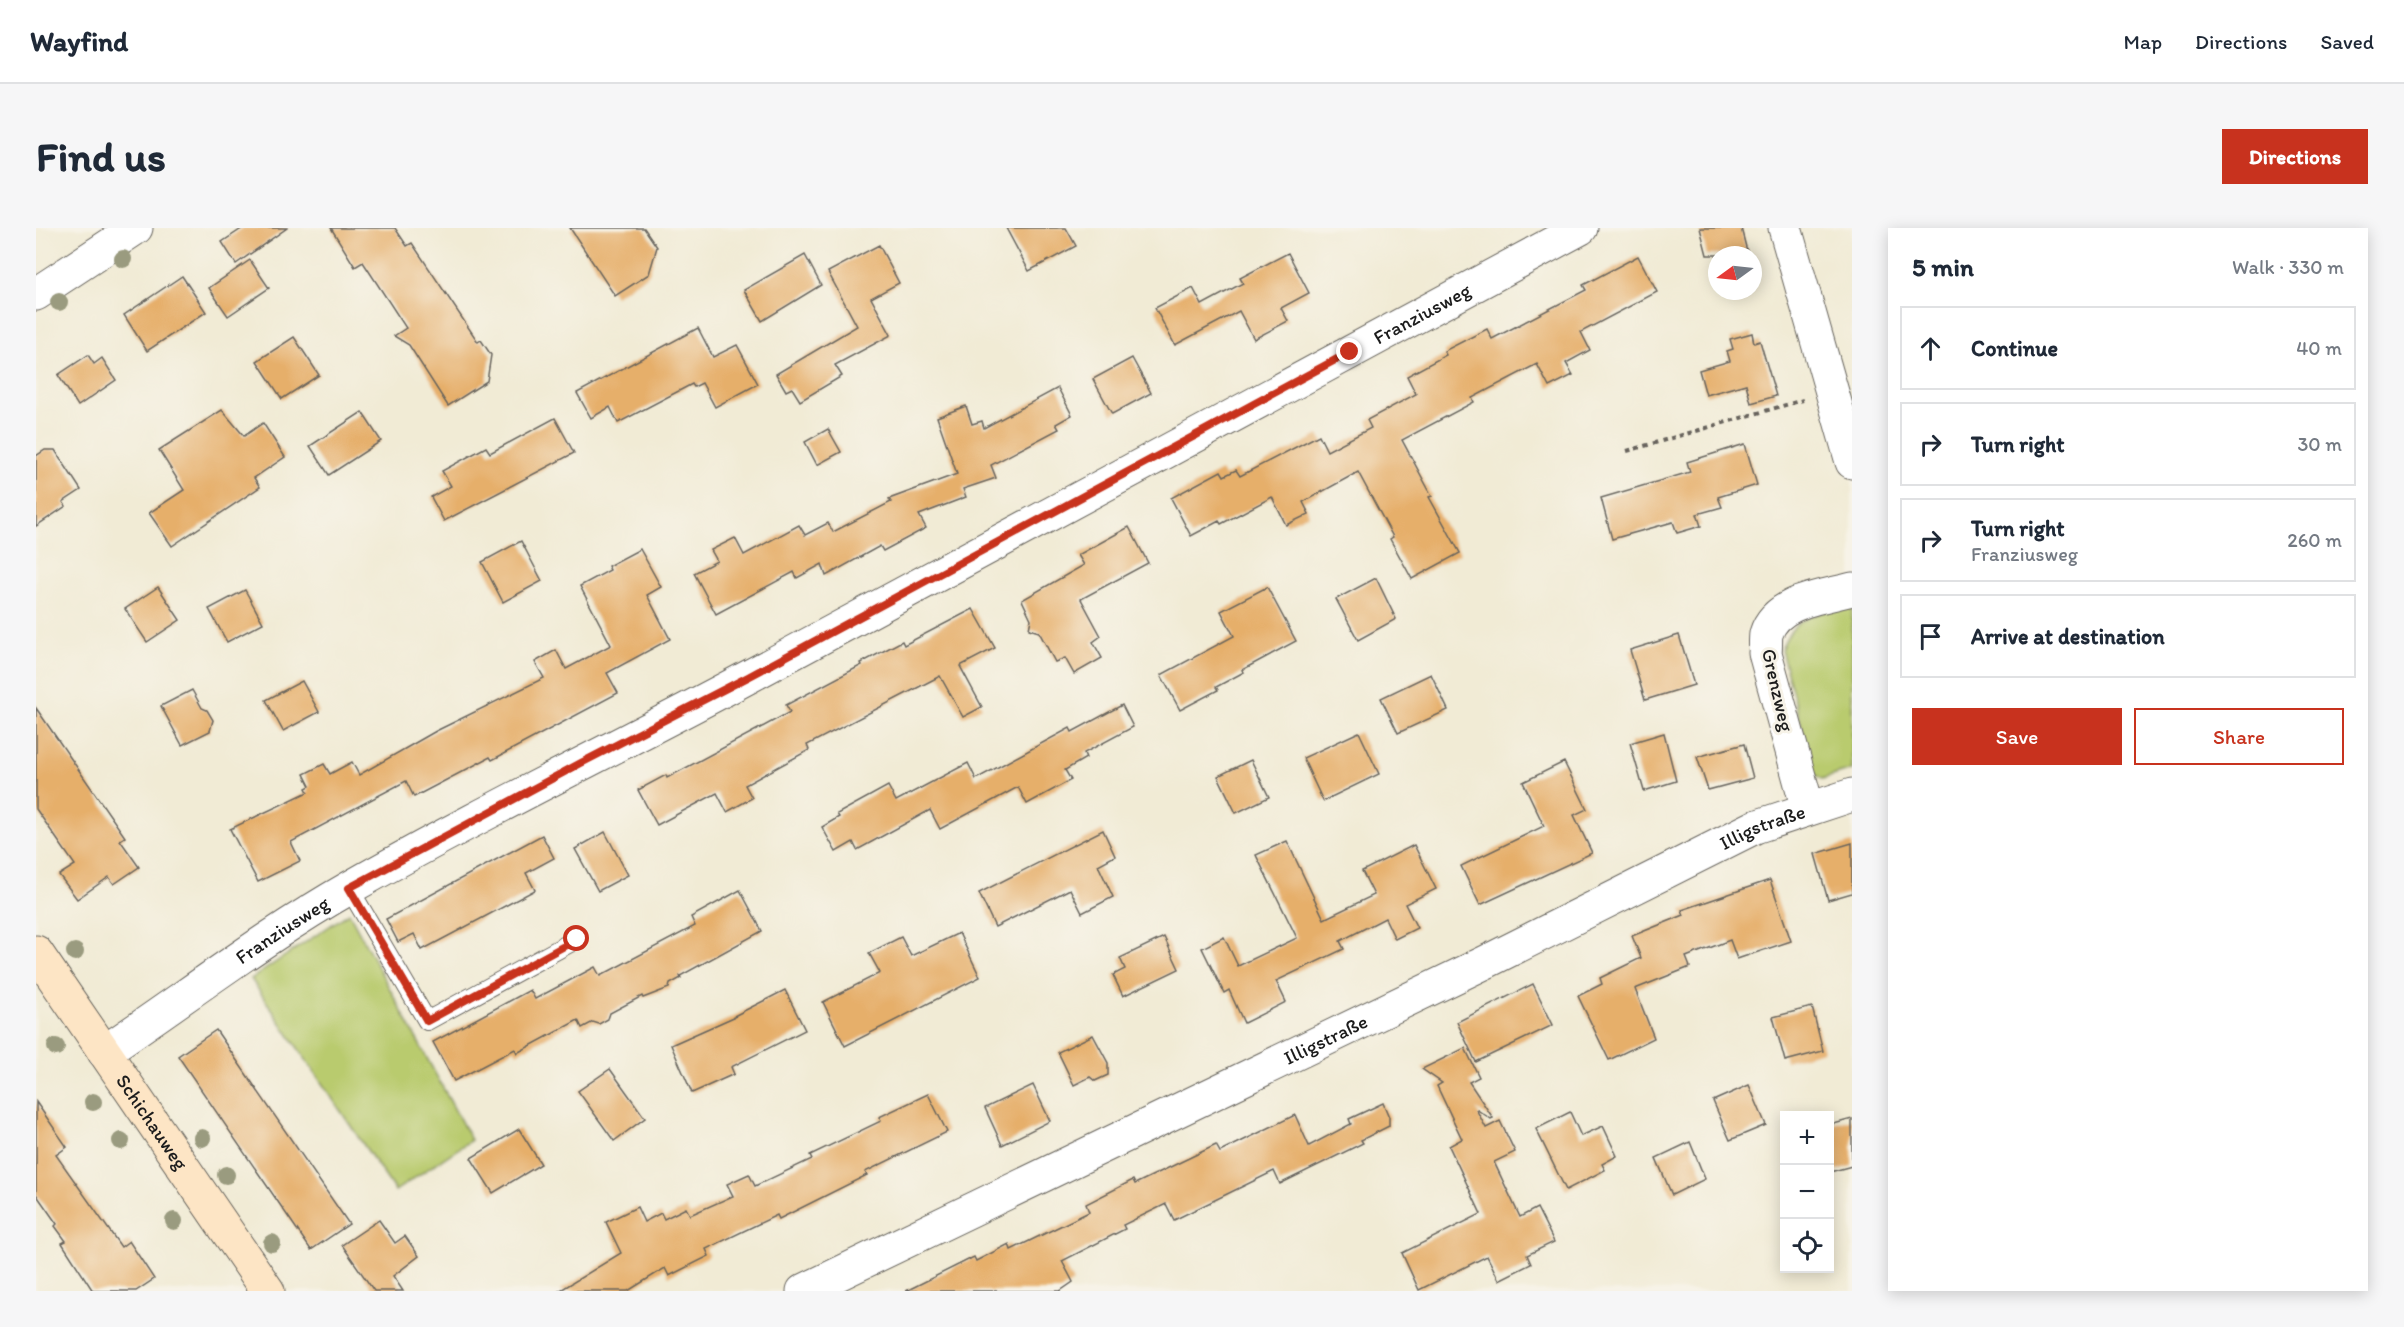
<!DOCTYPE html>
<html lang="en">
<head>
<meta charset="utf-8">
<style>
  :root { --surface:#fff; --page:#f6f6f7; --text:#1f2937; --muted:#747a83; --line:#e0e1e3; --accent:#c8321e }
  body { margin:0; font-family:Itim,sans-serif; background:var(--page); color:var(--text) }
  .controls { position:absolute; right:18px; bottom:18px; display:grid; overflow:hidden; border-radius:0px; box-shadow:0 3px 15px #0003 }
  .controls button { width:54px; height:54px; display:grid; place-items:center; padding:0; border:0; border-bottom:2px solid var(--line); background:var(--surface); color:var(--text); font:30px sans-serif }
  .compass { position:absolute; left:1672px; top:18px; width:54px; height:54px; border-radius:50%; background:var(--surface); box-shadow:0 3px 15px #0003; rotate:255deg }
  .stop { position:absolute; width:18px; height:18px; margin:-14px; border:4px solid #c8321e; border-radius:50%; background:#fff }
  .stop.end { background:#c8321e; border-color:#fff; box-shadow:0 2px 6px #0008 }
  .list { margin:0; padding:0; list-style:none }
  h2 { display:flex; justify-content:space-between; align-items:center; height:78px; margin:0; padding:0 24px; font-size:26px }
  h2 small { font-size:20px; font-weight:400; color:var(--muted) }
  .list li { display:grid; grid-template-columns:39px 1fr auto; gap:18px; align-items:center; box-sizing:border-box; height:84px; margin:0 12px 12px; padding:0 12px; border:2px solid var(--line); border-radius:0px }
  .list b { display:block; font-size:22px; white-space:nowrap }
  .list p { margin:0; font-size:20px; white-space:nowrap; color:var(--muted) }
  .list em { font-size:20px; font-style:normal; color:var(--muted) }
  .actions { display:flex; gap:12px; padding:18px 24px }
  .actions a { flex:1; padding:14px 0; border:2px solid var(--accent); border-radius:0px; text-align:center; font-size:21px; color:var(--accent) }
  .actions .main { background:var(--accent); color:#fff }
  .icon { flex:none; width:33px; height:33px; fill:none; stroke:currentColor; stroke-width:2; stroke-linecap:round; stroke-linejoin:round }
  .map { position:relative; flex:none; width:1816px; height:1063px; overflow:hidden; border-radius:0px }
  header { display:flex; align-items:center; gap:36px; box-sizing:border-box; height:84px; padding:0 30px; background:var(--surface); border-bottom:2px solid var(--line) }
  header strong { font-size:28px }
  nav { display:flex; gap:33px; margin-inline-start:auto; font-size:21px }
  .intro { display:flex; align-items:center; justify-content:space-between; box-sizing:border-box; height:144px; padding:0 36px }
  h1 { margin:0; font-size:42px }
  .button { padding:15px 27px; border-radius:0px; background:var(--accent); color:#fff; font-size:21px; font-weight:700 }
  main { display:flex; gap:36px; padding:0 36px }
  aside { flex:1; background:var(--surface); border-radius:0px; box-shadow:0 3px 15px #0003 }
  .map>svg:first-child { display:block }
  .green { fill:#b9cb6e; stroke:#6a7445; stroke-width:1.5 }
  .building { fill:#e6af6b }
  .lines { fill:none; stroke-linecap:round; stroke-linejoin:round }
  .lane-casing { stroke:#67645d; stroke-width:20 }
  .street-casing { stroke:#67645d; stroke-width:35 }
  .secondary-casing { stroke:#67645d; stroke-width:35 }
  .path { stroke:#67645d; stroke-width:4; stroke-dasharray:4.5 4.5; stroke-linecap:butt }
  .lane { stroke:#fff; stroke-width:18 }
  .street { stroke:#fff; stroke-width:33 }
  .secondary { stroke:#fde5c5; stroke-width:33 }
  .tree { fill:#9a9b7f }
  .route { stroke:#c8321e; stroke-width:8 }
  .labels { text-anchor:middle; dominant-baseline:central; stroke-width:6; stroke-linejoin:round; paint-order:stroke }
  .street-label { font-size:20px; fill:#1c1c1c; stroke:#f7f3e8 }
</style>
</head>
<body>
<header>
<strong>Wayfind</strong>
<nav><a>Map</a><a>Directions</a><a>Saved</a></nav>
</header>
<div class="intro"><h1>Find us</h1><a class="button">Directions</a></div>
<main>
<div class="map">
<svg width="1816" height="1063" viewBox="0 0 1816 1063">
  <rect width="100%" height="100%" fill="#f7f3e8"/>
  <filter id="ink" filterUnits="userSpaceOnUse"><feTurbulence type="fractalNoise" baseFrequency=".0167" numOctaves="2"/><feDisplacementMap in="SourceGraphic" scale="12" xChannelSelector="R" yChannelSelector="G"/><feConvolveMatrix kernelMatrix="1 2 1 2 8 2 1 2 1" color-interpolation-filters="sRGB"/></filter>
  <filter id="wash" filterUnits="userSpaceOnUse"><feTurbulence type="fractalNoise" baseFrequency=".008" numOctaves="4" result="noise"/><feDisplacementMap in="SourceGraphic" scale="24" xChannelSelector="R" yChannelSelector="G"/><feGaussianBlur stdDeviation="1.35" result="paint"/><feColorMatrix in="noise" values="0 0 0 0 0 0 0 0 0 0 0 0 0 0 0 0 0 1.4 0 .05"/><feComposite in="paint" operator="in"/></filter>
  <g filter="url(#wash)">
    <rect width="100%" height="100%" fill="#f1ebd5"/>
    <g class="green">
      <path d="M1816,377V542L1786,551L1779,547L1745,422C1757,386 1784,385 1816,377Z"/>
      <path d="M313,685L435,912L359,963L215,751Z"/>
    </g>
    <g id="blocks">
      <g class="building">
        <path d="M207,0H251L200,36L186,14Z"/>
        <path d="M295,0H359L371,18L376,15L442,114L445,112L455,127L451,153L412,178L373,117L358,108L370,100L327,34L319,39Z"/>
        <path d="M534,0H608L621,19L613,46L579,68Z"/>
        <path d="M970,0H1030L1040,18L993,43Z"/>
        <path d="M1664,0H1705L1712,27H1671Z"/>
        <path d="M843,17L863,55L835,70L855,107L799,137L806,148L764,173L756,160L750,163L740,146L821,98L792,44Z"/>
        <path d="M1252,25L1273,65L1245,80L1252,93L1218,111L1203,83L1139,117L1119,80L1157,60L1166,77L1207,55L1204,50Z"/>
        <path d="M769,27L785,57L726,93L708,62Z"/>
        <path d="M1602,28L1621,64L1545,104L1554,122L1530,135L1537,147L1513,159L1501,136L1436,170L1438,174L1366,212L1396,268L1393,269L1424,325L1376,351L1354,311L1357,309L1322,244L1267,274L1273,286L1250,297L1236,269L1185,296L1183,293L1155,308L1135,270L1185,243L1188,248L1200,242L1204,248L1283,207L1291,223L1335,200L1331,192L1380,166L1371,148L1410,127L1408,123L1451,101L1456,111L1550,62L1547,57Z"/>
        <path d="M214,32L233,60L192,88L173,60Z"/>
        <path d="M146,48L170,84L111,123L88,87Z"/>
        <path d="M662,100L677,129L701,117L722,156L679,179L666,155L658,159L656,156L582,195L574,179L555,190L541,165Z"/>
        <path d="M1716,105L1718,115L1724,113L1740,168L1715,175L1710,156L1670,167L1663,142L1694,133L1691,123L1697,121L1694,111Z"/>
        <path d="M258,109L283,147L246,171L221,133Z"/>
        <path d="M52,127L58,136L66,130L80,152L42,178L22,147Z"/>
        <path d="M1096,130L1115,165L1076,186L1057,151Z"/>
        <path d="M1022,160L1036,187L1020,196L1023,201L955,237L960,250L927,261L930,269L883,287L890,300L847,323L844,318L790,348L786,336L761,350L758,344L680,386L658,345L681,333L675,322L699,310L708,327L763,297L769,307L792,295L797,304L855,274L853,271L921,246L901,189L930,178L936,196L946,193L948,200Z"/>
        <path d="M186,182L208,208L227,195L249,229L218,250L224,259L136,318L113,285L148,262L123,222Z"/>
        <path d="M326,184L345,213L293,247L274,218Z"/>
        <path d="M519,190L538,225L408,293L395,269L415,258L406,243L450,219L454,225Z"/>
        <path d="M792,201L805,224L781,237L769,214Z"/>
        <path d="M1709,216L1721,257L1682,269L1686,279L1661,286L1665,298L1641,305L1637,294L1576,311L1565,270L1654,244L1651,234Z"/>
        <path d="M9,222H19L45,262L27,274L30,278L0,298V228Z"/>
        <path d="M1093,299L1112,335L1045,371L1065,408L1057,414L1066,430L1038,446L1029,430L1019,434L1003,404L993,401L995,391L986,372L1048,337L1042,327Z"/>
        <path d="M485,313L506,353L467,374L446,334Z"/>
        <path d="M604,321L625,359L611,367L634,411L571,445L582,465L456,532L454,529L378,569L370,553L255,614L264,633L222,654L194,601L272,564L270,560L274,558L268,546L288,536L294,546L316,534L323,547L400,503L508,450L499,434L520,422L530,441L575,417L544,358L574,342L572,338Z"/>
        <path d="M1340,350L1360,391L1322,412L1300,371Z"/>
        <path d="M122,359L144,392L111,414L89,381Z"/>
        <path d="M1231,359L1260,413L1206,442L1208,444L1180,459L1182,462L1144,482L1125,447L1198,408L1185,383Z"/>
        <path d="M209,362L227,395L191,414L173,381Z"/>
        <path d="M937,381L959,420L924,438L946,479L927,489L904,448L771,517L773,522L709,557L716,570L691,584L681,565L621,597L602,562L630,547L631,550L754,484L750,477L826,437L825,435L866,413L868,417Z"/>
        <path d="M1643,407L1658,457L1609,472L1594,422Z"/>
        <path d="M1395,446L1412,482L1362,505L1345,470Z"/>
        <path d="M266,453L283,484L247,503L230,472Z"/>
        <path d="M156,462L166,480L171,482L177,492L174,503L146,517L125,478Z"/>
        <path d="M1086,477L1097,499L1048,525L1050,530L1029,542L1035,552L991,576L982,559L904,601L894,582L821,622L817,614L800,624L786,599L803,589L801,586L852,558L860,573L932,535L940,551L1034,500L1036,504Z"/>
        <path d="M0,480L89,609L84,612L103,639L78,656L73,649L41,671L23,647L39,637L0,581Z"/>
        <path d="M1323,504L1343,546L1287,573L1267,530Z"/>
        <path d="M1628,505L1640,553L1608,563L1594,515Z"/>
        <path d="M1708,516L1717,550L1672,562L1661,529Z"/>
        <path d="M1215,532L1233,569L1200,585L1182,548Z"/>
        <path d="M1528,534L1551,581L1538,587L1556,625L1444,677L1425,638L1508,598L1487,554Z"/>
        <path d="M1067,602L1079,628L1062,637L1077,669L1046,685L1034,661L959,699L943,665Z"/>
        <path d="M569,604L592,647L562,663L539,621Z"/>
        <path d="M506,607L518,630L490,645L499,662L386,722L378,706L362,714L350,691Z"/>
        <path d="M1251,613L1288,691L1338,667L1326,643L1378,617L1400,661L1369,676L1381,700L1359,711L1349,690L1304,713L1308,721L1240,753L1250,774L1208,795L1193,762L1188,765L1166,720L1188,709L1202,738L1261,710L1220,627Z"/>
        <path d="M1816,615V665L1792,672L1779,626Z"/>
        <path d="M1734,652L1755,713L1701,731L1694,712L1650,729L1654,739L1599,761L1618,810L1573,832L1542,768L1566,756L1564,750L1605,730L1596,708L1648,687L1646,682Z"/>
        <path d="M704,662L726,703L644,748L645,750L634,756L633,760L607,770L606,768L574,785L572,791L563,796L557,794L546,800L542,792L481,825L479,821L418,853L397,814L494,762L499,771L559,739L564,748L659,698L655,689Z"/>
        <path d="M923,705L944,749L809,818L787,774L844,745L833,725L865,709L875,728Z"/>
        <path d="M1128,709L1143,741L1087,768L1077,747L1089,741L1084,730Z"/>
        <path d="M1497,756L1517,797L1440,834L1421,794Z"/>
        <path d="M749,762L769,802L695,839L698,846L656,865L635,817L700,788H698Z"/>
        <path d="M1776,779L1787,823L1749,833L1737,789Z"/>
        <path d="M180,802L313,996L275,1022L142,828Z"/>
        <path d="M1057,807L1072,835V847L1059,853L1054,849L1038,857L1022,824Z"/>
        <path d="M1429,820L1443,849L1433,854L1457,890L1455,891L1440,881L1450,900L1464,893L1479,924L1458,934L1484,989L1501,980L1518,1014L1491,1027L1495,1036L1463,1052L1451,1028L1383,1062L1366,1025L1445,986L1413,918L1426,911L1401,858L1406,855L1386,841Z"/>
        <path d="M574,841L609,890L578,913L542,863Z"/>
        <path d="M997,857L1014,893L966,917L949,880Z"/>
        <path d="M1713,857L1730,897L1694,912L1677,873Z"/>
        <path d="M892,866L911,904L829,944L831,947L743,991L741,987L670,1021L673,1028L633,1048L629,1040L592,1063H523L585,1025L570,994L601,979L608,994L625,985L628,991L650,980L654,987L697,968L691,956L713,946L719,958L776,931L774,927L845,893L843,889Z"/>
        <path d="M0,874L31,919L20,927L85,1019L93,1013L118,1051L100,1063H57L26,1015L30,1013L19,998L21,996L0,966Z"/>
        <path d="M1347,875L1353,889V898L1325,912L1327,915L1244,956L1238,943L1138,992L1130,976L1087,997L1089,1001L1026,1033L1037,1054L1024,1063H870L938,1029L940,1033L973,1016L975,1022L1053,984L1050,976L1097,952L1099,956L1180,917L1184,924L1259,887L1273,918L1315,896L1313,891Z"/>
        <path d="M1534,884L1545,908L1567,898L1581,928L1566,936L1569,942L1530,962L1500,901Z"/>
        <path d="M1816,891V938L1794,944V897Z"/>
        <path d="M483,901L505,936L457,965L435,930Z"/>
        <path d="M1654,914L1669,951L1636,967L1620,930Z"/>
        <path d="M343,992L359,1015L369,1008L383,1028L357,1048L367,1063H338L306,1017Z"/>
      </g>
    </g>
  </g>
  <g filter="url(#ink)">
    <use href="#blocks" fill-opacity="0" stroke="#67645d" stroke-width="1.5"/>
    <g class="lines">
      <g class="lane-casing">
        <path id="lane" d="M313,660L391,793L541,711"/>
      </g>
      <g class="street-casing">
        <g id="street">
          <path d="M1749,0L1816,234"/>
          <path d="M0,66L100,0"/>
          <path d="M1772,581L1729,425C1730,419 1729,412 1730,406C1740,372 1788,369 1816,361"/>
          <path id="s1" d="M68,824C150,769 229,708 315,659C446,584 582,519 714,448C991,298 1268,149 1545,0"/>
          <path id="s2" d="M767,1063L1450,734L1719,599L1816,567"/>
        </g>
      </g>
      <g class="secondary-casing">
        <g id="secondary">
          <path id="s3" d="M0,724L232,1063"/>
        </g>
      </g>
      <path class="path" d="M1591,223L1767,172"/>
      <use href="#lane" class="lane"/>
      <use href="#street" class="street"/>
      <use href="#secondary" class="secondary"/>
    </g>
    <g class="tree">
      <circle cx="87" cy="31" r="9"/>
      <circle cx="23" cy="74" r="9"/>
      <circle cx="39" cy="724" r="9"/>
      <circle cx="20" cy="819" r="9"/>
      <circle cx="57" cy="874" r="9"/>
      <circle cx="166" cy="910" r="9"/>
      <circle cx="85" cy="913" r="9"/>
      <circle cx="190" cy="947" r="9"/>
      <circle cx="138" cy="993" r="9"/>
      <circle cx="236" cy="1015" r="9"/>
    </g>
  </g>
  <g class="lines" filter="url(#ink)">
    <path class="route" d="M541,711L391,793L313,660L545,535L712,449L1314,124"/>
  </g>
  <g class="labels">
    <g class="street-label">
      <text stroke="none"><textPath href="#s1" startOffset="1512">Franziusweg</textPath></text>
      <text transform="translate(1742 462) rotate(77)">Grenzweg</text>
      <text stroke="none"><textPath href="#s2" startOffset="1066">Illigstraße</textPath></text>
      <text stroke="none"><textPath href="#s1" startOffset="216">Franziusweg</textPath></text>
      <text stroke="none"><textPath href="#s2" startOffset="580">Illigstraße</textPath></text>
      <text stroke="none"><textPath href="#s3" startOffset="206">Schichauweg</textPath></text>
    </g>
  </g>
</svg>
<div class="controls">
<button>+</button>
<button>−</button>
<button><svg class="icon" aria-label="locate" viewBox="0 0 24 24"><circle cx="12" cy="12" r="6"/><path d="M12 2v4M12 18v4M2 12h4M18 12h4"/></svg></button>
</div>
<svg class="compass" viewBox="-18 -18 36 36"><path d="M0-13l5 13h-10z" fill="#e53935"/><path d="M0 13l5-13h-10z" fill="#747a83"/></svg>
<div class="stop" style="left:541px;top:711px"></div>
<div class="stop end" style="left:1314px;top:124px"></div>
</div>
<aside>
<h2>5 min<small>Walk · 330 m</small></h2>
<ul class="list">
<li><svg class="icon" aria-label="ahead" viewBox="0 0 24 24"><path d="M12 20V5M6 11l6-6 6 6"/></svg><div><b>Continue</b></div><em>40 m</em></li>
<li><svg class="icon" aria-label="right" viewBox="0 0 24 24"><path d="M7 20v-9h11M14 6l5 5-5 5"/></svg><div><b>Turn right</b></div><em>30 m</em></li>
<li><svg class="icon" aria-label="right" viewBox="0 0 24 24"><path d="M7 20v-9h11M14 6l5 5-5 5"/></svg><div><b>Turn right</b><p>Franziusweg</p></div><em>260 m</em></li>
<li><svg class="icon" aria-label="arrive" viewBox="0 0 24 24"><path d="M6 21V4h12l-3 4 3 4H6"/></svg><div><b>Arrive at destination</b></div></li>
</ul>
<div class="actions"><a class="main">Save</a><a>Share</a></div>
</aside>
</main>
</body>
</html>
